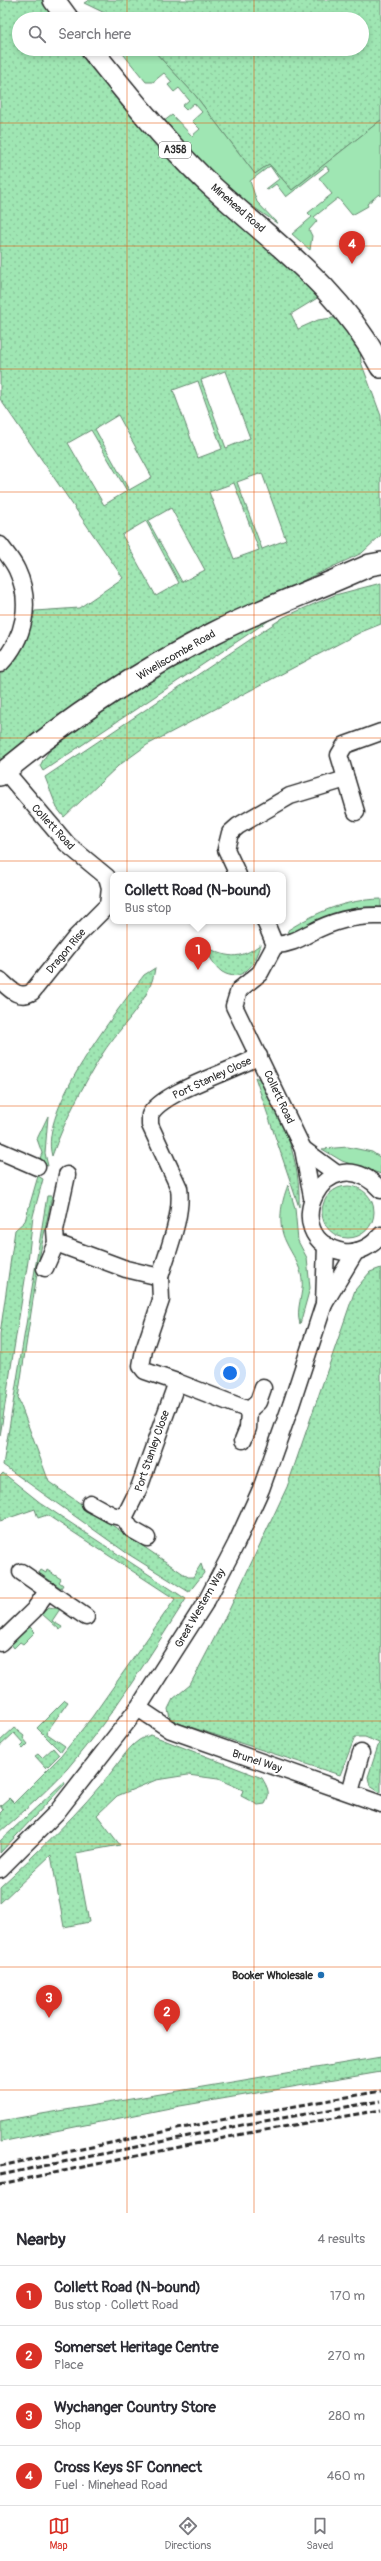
<!DOCTYPE html>
<html lang="en">
<head>
<meta charset="utf-8">
<style>
  :root { --surface:#fff; --page:#f7f7f7; --text:#2b2b33; --muted:#7c7c81; --line:#e1e1e2; --accent:#d93025 }
  body { margin:0; font-family:Pangolin,sans-serif; background:var(--page); color:var(--text) }
  .you { position:absolute; left:230px; top:1373px; width:14px; height:14px; margin:-10px; border:3px solid #fff; border-radius:50%; background:#1a73e8; box-shadow:0 0 0 6px #1a73e833 }
  .badge { display:grid; place-items:center; width:26px; height:26px; border-radius:50%; background:var(--accent); color:#fff; font-size:13px; font-weight:700 }
  .pin { position:absolute; translate:-50% -33px; filter:drop-shadow(0 1px 2px #0008) }
  .pin::after { content:''; position:absolute; top:21px; width:14px; height:12px; background:inherit; clip-path:polygon(0 0,100% 0,50% 100%) }
  .popup { position:absolute; left:110px; top:872px; width:176px; height:52px; box-sizing:border-box; display:grid; place-content:center; border-radius:8px; background:var(--surface); filter:drop-shadow(0 1px 3px #0005); font-size:13px; white-space:nowrap; color:var(--muted) }
  .popup b { font-size:15px; color:var(--text) }
  .popup::after { content:''; position:absolute; left:50%; top:100%; margin-left:-8px; border:8px solid transparent; border-top-color:var(--surface) }
  .list { margin:0; padding:0; list-style:none }
  h2 { display:flex; justify-content:space-between; align-items:center; height:52px; margin:0; padding:0 16px; font-size:17px }
  h2 small { font-size:13px; font-weight:400; color:var(--muted) }
  .list li { display:grid; grid-template-columns:26px 1fr auto; gap:12px; align-items:center; box-sizing:border-box; height:60px; padding:0 16px; border-top:1px solid var(--line) }
  .list b { display:block; font-size:15px; white-space:nowrap }
  .list p { margin:0; font-size:13px; white-space:nowrap; color:var(--muted) }
  .list em { font-size:13px; font-style:normal; color:var(--muted) }
  .icon { flex:none; width:22px; height:22px; fill:none; stroke:currentColor; stroke-width:2; stroke-linecap:round; stroke-linejoin:round }
  .map { position:relative; flex:none; width:381px; height:2213px; overflow:hidden }
  .search { position:absolute; background:var(--surface); box-shadow:0 2px 6px #0003; left:12px; right:12px; top:12px; height:44px; display:flex; align-items:center; gap:10px; box-sizing:border-box; padding:0 14px; border-radius:22px; color:var(--muted); font-size:15px }
  .sheet { height:292px; background:var(--surface) }
  nav { display:flex; justify-content:space-around; align-items:center; box-sizing:border-box; height:56px; border-top:1px solid var(--line); background:var(--surface); font-size:11px; color:var(--muted) }
  nav a { display:grid; justify-items:center; gap:2px }
  nav .on { color:var(--accent) }
  .map>svg:first-child { display:block }
  .grass { fill:url(#grass-dots); stroke:#65886f; fill-rule:evenodd }
  .green { fill:#9fe6b3; stroke:#65886f }
  .lines { fill:none; stroke-linecap:round; stroke-linejoin:round }
  .minor-casing { stroke:#2b2b2b; stroke-width:19 }
  .major-casing { stroke:#2b2b2b; stroke-width:24 }
  .minor { stroke:#fff; stroke-width:16 }
  .major { stroke:#fff; stroke-width:21 }
  .rail { stroke:#2b2b2b; stroke-width:3; stroke-dasharray:6 3; stroke-linecap:butt }
  .grid { fill:none; stroke:#e8590c; stroke-width:1; stroke-opacity:0.55 }
  .poi-dot { fill:#1f6fb2; stroke:#fff; stroke-width:1.5 }
  .labels { text-anchor:middle; dominant-baseline:central; stroke-width:3.5; stroke-linejoin:round; paint-order:stroke }
  .shield { fill:#fff; stroke:#6b6b6b; stroke-width:1 }
  .shield-label { font-size:10px; font-weight:bold; fill:#2b2b2b }
  .street-label { font-size:11px; fill:#2b2b2b; stroke:#fff }
  .poi-label { font-size:11px; font-weight:bold; fill:#2b2b2b; stroke:#fff; text-anchor:end }
</style>
</head>
<body>
<div class="map">
<svg width="381" height="2213" viewBox="0 0 381 2213">
  <defs>
    <pattern id="grass-dots" width="8" height="8" patternUnits="userSpaceOnUse"><rect width="8" height="8" fill="#9fe6b3"/><path d="M2 2h.1M6 6h.1" fill="none" stroke="#89c59a" stroke-width="1.8" stroke-linecap="round"/></pattern>
  </defs>
  <rect width="100%" height="100%" fill="#fff"/>
  <filter id="ink" filterUnits="userSpaceOnUse"><feTurbulence type="fractalNoise" baseFrequency=".025" numOctaves="2"/><feDisplacementMap in="SourceGraphic" scale="8" xChannelSelector="R" yChannelSelector="G"/><feConvolveMatrix kernelMatrix="1 2 1 2 8 2 1 2 1" color-interpolation-filters="sRGB"/></filter>
  <g filter="url(#ink)">
    <g class="grass">
      <path d="M0,0H46L60,19H19V49H82L231,213L319,297L291,314L298,329L318,320L339,317L360,348L361,362L381,416V535L362,553L264,599L0,762V672C18,654 29,635 35,611L79,608L123,578L0,399ZM225,371L250,438L226,448L201,380ZM198,381L222,449L198,458L173,390ZM118,415L152,477L129,490L95,429ZM91,430L127,491L104,505L68,443ZM262,473L286,540L262,549L237,482ZM234,483L259,550L234,559L209,492ZM171,508L205,570L182,582L148,521ZM146,521L179,583L156,596L122,535Z"/>
      <path d="M89,0H381V120L292,190L269,164L255,174L195,95L152,49H362V19H117L84,3Z"/>
      <path d="M381,583V624L361,632L147,745L118,766L64,817L57,808L45,777L284,617L335,595Z"/>
      <path d="M274,617L43,771L40,766C49,745 69,735 86,723C145,680 208,645 274,617Z"/>
      <path d="M261,944C258,959 245,982 226,974C215,970 209,954 203,945C226,958 239,961 261,944Z"/>
      <path d="M155,968C151,1001 121,1025 103,1053C83,1085 65,1120 52,1156C38,1110 117,1011 144,975Z"/>
      <path d="M255,1077L263,1081C283,1122 301,1160 299,1207Z"/>
      <path d="M48,1116L45,1153L48,1166L38,1164L42,1153L37,1139Z"/>
      <path d="M38,1176L43,1179L33,1216L28,1261L0,1436V1334L15,1230L25,1221Z"/>
      <circle cx="348" cy="1212" r="26"/>
      <path d="M47,1196H52L40,1254L18,1398L49,1482L188,1577H193L201,1564L204,1573L189,1592L128,1554L3,1465Z"/>
      <path d="M381,1268V1793L370,1786L368,1777L379,1743L365,1737H355L340,1775L181,1724L170,1718L168,1709L173,1699L190,1685L230,1608L287,1487L355,1290L370,1272Z"/>
      <path d="M3,1473L42,1504L186,1599C149,1657 112,1717 67,1769C46,1792 23,1812 0,1832V1813L3,1810L0,1806L9,1798L14,1803L61,1756L92,1717L175,1599L47,1515L38,1518L35,1509L0,1521V1476Z"/>
      <path d="M65,1700L68,1702L46,1733L65,1746L61,1752L37,1728Z"/>
      <path d="M14,1728L24,1736L23,1738L28,1744L23,1749L21,1747L24,1744L14,1733L0,1746V1741Z"/>
      <path d="M151,1735L262,1778C268,1788 271,1794 265,1804L258,1805L241,1796L243,1790L218,1779L188,1775L156,1780L117,1796L97,1815L120,1845L76,1853L89,1922L64,1927L51,1855L0,1903V1887C40,1850 80,1812 113,1770C124,1756 133,1739 151,1735Z"/>
      <path d="M53,1748L59,1755L46,1768L35,1756L38,1754L42,1758Z"/>
      <path d="M64,1782L65,1784L0,1853V1841Z"/>
      <path d="M381,2057V2072L180,2106L0,2142V2121Z"/>
    </g>
    <g class="green">
      <path d="M119,49H152L195,95L255,174L269,164L292,190L381,120V196L379,194L367,204L368,206L352,215L338,198L314,217L317,221L309,230L312,236L310,250L292,234L312,217L308,213L332,194L319,178L329,170L326,166L286,197L276,184L268,190L266,189L279,179L270,166L250,181L257,202L278,224L226,188L163,122L172,115L192,136L200,129L192,121L202,112L194,103L186,110L182,106L189,100L179,88L174,92L168,85L172,82L164,73L153,82H146Z"/>
      <path d="M381,899V910L290,935L288,930C319,911 344,900 381,899Z"/>
      <path d="M348,1147L372,1152L381,1158V1174L342,1161L322,1149Z"/>
      <path d="M288,1185L295,1208L298,1241L307,1258L310,1288L300,1324C295,1309 304,1294 302,1279C300,1264 292,1255 286,1242C277,1224 281,1203 288,1185Z"/>
      <path d="M41,1570L46,1573L47,1570L61,1579L59,1582L63,1585L61,1588L39,1573Z"/>
      <path d="M49,1607L60,1609L52,1621L62,1627L60,1630L42,1614Z"/>
      <path d="M30,1627L35,1632L23,1644L20,1642L14,1648L11,1644Z"/>
    </g>
    <g class="lines">
      <g class="minor-casing">
        <g id="minor">
          <path d="M0,545C6,553 13,561 17,570C32,602 25,639 0,664"/>
          <path d="M356,812L339,755L345,745L381,732"/>
          <path d="M238,875L226,849L230,833L238,826L290,796L346,779"/>
          <path d="M265,921L275,945L260,973L239,990L234,1006L303,1149L312,1197"/>
          <path d="M275,945C291,944 299,939 312,932C333,921 358,915 381,916"/>
          <path d="M0,980C9,988 18,1000 32,992L76,937L108,905L110,888L107,877L67,844L5,771"/>
          <path d="M303,1149L337,1174"/>
          <path d="M0,1151L37,1167"/>
          <path d="M67,1175L55,1230L56,1243L126,1269L160,1277C168,1250 183,1215 179,1188L150,1125V1115C162,1091 234,1071 259,1056"/>
          <path d="M381,1190C326,1131 273,1240 344,1252C358,1254 372,1246 381,1235"/>
          <path d="M45,1268L56,1243"/>
          <path d="M324,1304L356,1251"/>
          <path d="M177,1382L249,1410L258,1402L263,1388"/>
          <path d="M243,1440L248,1428L249,1410"/>
          <path d="M90,1503L112,1515L124,1518L139,1488L177,1382L145,1371L141,1366L144,1350L161,1300L160,1277"/>
          <path d="M124,1518L131,1529L147,1538"/>
          <path d="M21,1572L86,1617"/>
          <path d="M0,1643L34,1610L48,1590"/>
          <path d="M138,1708L171,1730L381,1804"/>
          <path d="M350,1792L361,1753"/>
          <path d="M0,1869L57,1812L138,1708L207,1600L236,1544L261,1489L291,1405L324,1304L326,1245"/>
        </g>
      </g>
      <g class="major-casing">
        <g id="major">
          <path d="M54,0L68,19"/>
          <path d="M91,49C127,94 163,139 204,179C270,241 338,284 381,367"/>
          <path d="M0,775C64,722 140,671 214,633C265,607 318,589 370,565L381,563"/>
        </g>
      </g>
      <use href="#minor" class="minor"/>
      <use href="#major" class="major"/>
      <g class="rail">
        <path d="M0,2166L245,2115L381,2091"/>
        <path d="M0,2175L247,2124L381,2101"/>
        <path d="M0,2184L248,2133L381,2110"/>
      </g>
    </g>
  </g>
  <path class="grid" d="M127,0V19M254,0V19M127,49V2213M254,49V2213M0,123H381M0,246H381M0,369H381M0,492H381M0,615H381M0,738H381M0,861H381M0,984H381M0,1106H381M0,1229H381M0,1352H381M0,1475H381M0,1598H381M0,1721H381M0,1844H381M0,1967H381M0,2090H381"/>
  <circle class="poi-dot" cx="321" cy="1975" r="4"/>
  <g class="labels">
    <rect class="shield" x="159" y="142" width="32" height="16" rx="3"/>
    <g class="shield-label">
      <text x="175" y="150">A358</text>
    </g>
    <g class="street-label">
      <text transform="translate(238 208) rotate(41)">Minehead Road</text>
      <text transform="translate(176 655) rotate(-30)">Wiveliscombe Road</text>
      <text transform="translate(53 827) rotate(47)">Collett Road</text>
      <text transform="translate(66 951) rotate(-50)">Dragon Rise</text>
      <text transform="translate(212 1078) rotate(-25)">Port Stanley Close</text>
      <text transform="translate(279 1097) rotate(65)">Collett Road</text>
      <text transform="translate(152 1451) rotate(-71)">Port Stanley Close</text>
      <text transform="translate(200 1608) rotate(-60)">Great Western Way</text>
      <text transform="translate(257 1761) rotate(18)">Brunel Way</text>
    </g>
    <g class="poi-label">
      <text x="313" y="1975">Booker Wholesale</text>
    </g>
  </g>
</svg>
<div class="you"></div>
<div class="pin badge" style="left:198px;top:970px">1</div>
<div class="popup"><b>Collett Road (N-bound)</b>Bus stop</div>
<div class="pin badge" style="left:167px;top:2032px">2</div>
<div class="pin badge" style="left:49px;top:2018px">3</div>
<div class="pin badge" style="left:352px;top:264px">4</div>
<div class="search"><svg class="icon" aria-label="search" viewBox="0 0 24 24"><circle cx="10" cy="10" r="6"/><path d="M15 15l6 6"/></svg>Search here</div>
</div>
<section class="sheet">
<h2>Nearby<small>4 results</small></h2>
<ul class="list">
<li><span class="badge">1</span><div><b>Collett Road (N-bound)</b><p>Bus stop · Collett Road</p></div><em>170 m</em></li>
<li><span class="badge">2</span><div><b>Somerset Heritage Centre</b><p>Place</p></div><em>270 m</em></li>
<li><span class="badge">3</span><div><b>Wychanger Country Store</b><p>Shop</p></div><em>280 m</em></li>
<li><span class="badge">4</span><div><b>Cross Keys SF Connect</b><p>Fuel · Minehead Road</p></div><em>460 m</em></li>
</ul>
</section>
<nav>
<a class="on"><svg class="icon" aria-label="map" viewBox="0 0 24 24"><path d="M3 6l6-2 6 2 6-2v14l-6 2-6-2-6 2zM9 4v14M15 6v14"/></svg>Map</a>
<a><svg class="icon" aria-label="directions" viewBox="0 0 24 24"><path d="M12 3l9 9-9 9-9-9zM9 14v-3h6M13 9l2 2-2 2"/></svg>Directions</a>
<a><svg class="icon" aria-label="saved" viewBox="0 0 24 24"><path d="M7 4h10v16l-5-4-5 4z"/></svg>Saved</a>
</nav>
</body>
</html>
